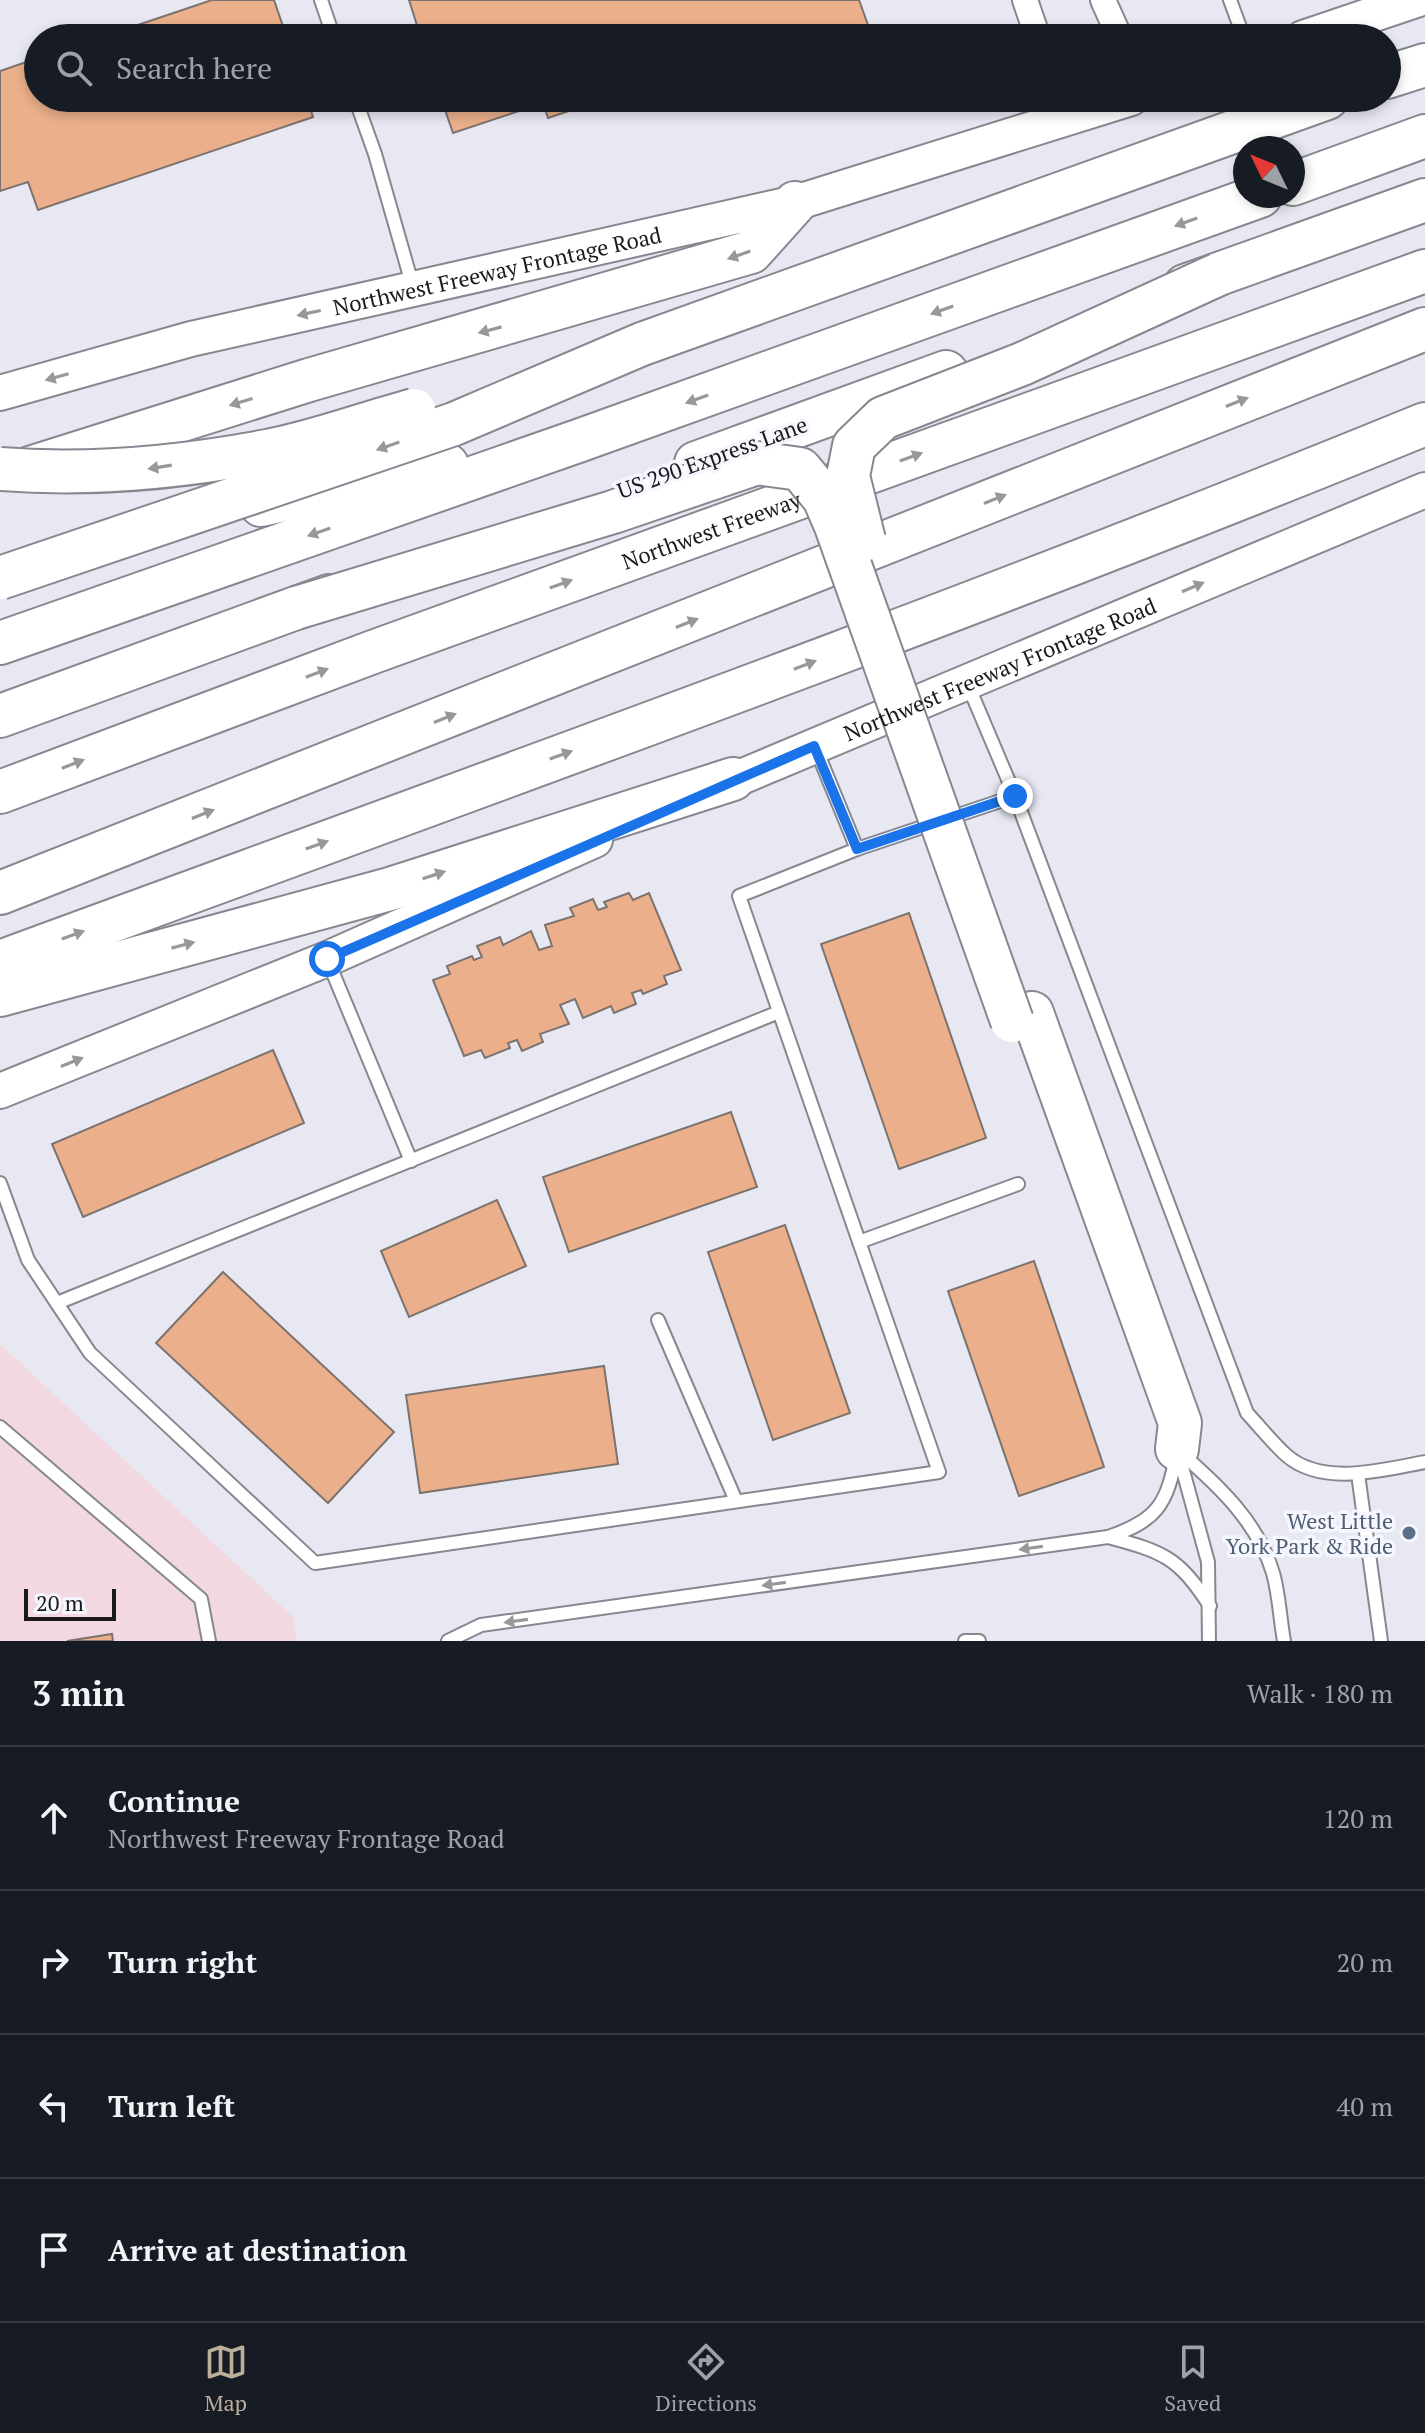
<!DOCTYPE html>
<html lang="en">
<head>
<meta charset="utf-8">
<style>
  :root { --surface:#171b24; --page:#20242c; --text:#f1f3f6; --muted:#9ea1a6; --line:#363941; --accent:#bbaf9c }
  body { margin:0; font-family:"PT Serif",serif; background:var(--page); color:var(--text) }
  .compass { position:absolute; left:1233px; top:136px; width:72px; height:72px; border-radius:50%; background:var(--surface); box-shadow:0 4px 12px #0003; rotate:313deg }
  .scale { position:absolute; left:24px; bottom:20px; width:92px; box-sizing:border-box; padding-left:8px; border:4px solid #1a1a1e; border-top:0; font-size:22px; line-height:28px; white-space:nowrap; color:#1a1a1e; -webkit-text-stroke:6px #f6f6ff; paint-order:stroke }
  .stop { position:absolute; width:24px; height:24px; margin:-18px; border:6px solid #1a73e8; border-radius:50%; background:#fff }
  .stop.end { background:#1a73e8; border-color:#fff; box-shadow:0 2px 8px #0008 }
  .list { margin:0; padding:0; list-style:none }
  h2 { display:flex; justify-content:space-between; align-items:center; height:104px; margin:0; padding:0 32px; font-size:34px }
  h2 small { font-size:26px; font-weight:400; color:var(--muted) }
  .list li { display:grid; grid-template-columns:52px 1fr auto; gap:24px; align-items:center; box-sizing:border-box; height:144px; padding:0 32px; border-top:2px solid var(--line) }
  .list b { display:block; font-size:30px; white-space:nowrap }
  .list p { margin:0; font-size:26px; white-space:nowrap; color:var(--muted) }
  .list em { font-size:26px; font-style:normal; color:var(--muted) }
  .icon { flex:none; width:44px; height:44px; fill:none; stroke:currentColor; stroke-width:2; stroke-linecap:round; stroke-linejoin:round }
  .map { position:relative; flex:none; width:1425px; height:1641px; overflow:hidden }
  .search { position:absolute; background:var(--surface); box-shadow:0 4px 12px #0003; left:24px; right:24px; top:24px; height:88px; display:flex; align-items:center; gap:20px; box-sizing:border-box; padding:0 28px; border-radius:44px; color:var(--muted); font-size:30px }
  .sheet { height:680px; background:var(--surface) }
  nav { display:flex; justify-content:space-around; align-items:center; box-sizing:border-box; height:112px; border-top:2px solid var(--line); background:var(--surface); font-size:22px; color:var(--muted) }
  nav a { display:grid; justify-items:center; gap:4px }
  nav .on { color:var(--accent) }
  .map>svg:first-child { display:block }
  .industrial { fill:#f1d8e1 }
  .building { fill:#ebb08b; stroke:#7d736e; stroke-width:2 }
  .lines { fill:none; stroke-linecap:round; stroke-linejoin:round }
  .service-casing { stroke:#878791; stroke-width:16 }
  .minor-casing { stroke:#878791; stroke-width:28 }
  .secondary-casing { stroke:#878791; stroke-width:38 }
  .motorway-casing { stroke:#878791; stroke-width:46 }
  .service { stroke:#fff; stroke-width:12 }
  .minor { stroke:#fff; stroke-width:24 }
  .secondary { stroke:#fff; stroke-width:34 }
  .motorway { stroke:#fff; stroke-width:42 }
  .motorway-bridge-casing { stroke:#878791; stroke-width:46; stroke-linecap:butt }
  .motorway-bridge { stroke:#fff; stroke-width:42 }
  .oneway { fill:#98989a }
  .route { stroke:#1a73e8; stroke-width:10 }
  .service-dot { fill:#5c6f8a; stroke:#f6f6ff; stroke-width:3 }
  .labels { text-anchor:middle; dominant-baseline:central; stroke-width:7; stroke-linejoin:round; paint-order:stroke }
  .street-label { font-size:22px; fill:#1a1a1e; stroke:#f6f6ff }
  .service-label { font-size:22px; fill:#4e5e75; stroke:#f6f6ff; text-anchor:end }
</style>
</head>
<body>
<div class="map">
<svg width="1425" height="1641" viewBox="0 0 1425 1641">
  <rect width="100%" height="100%" fill="#e8e8f3"/>
  <path class="industrial" d="M0,1344L294,1618L297,1641H0Z"/>
  <g class="building">
    <path d="M212,0H274L287,38H99Z"/>
    <path d="M409,0H859L872,36L421,38Z"/>
    <path d="M38,58V98H307L313,117L38,210L28,182L0,191V71Z"/>
    <path d="M441,98H608L548,118L543,103L453,133Z"/>
    <path d="M629,893L633,900L649,893L681,970L664,976L667,984L643,994L641,990L632,993L636,1004L614,1013L611,1006L583,1018L575,999L560,1005L569,1024L540,1034L543,1042L522,1051L517,1040L508,1043L510,1048L485,1058L481,1050L464,1056L433,980L450,974L447,966L472,956L474,960L482,957L477,946L500,937L503,945L531,931L539,950L552,946L545,925L574,916L570,908L593,899L598,910L607,907L604,902Z"/>
    <path d="M909,913L986,1138L899,1169L821,944Z"/>
    <path d="M273,1050L304,1123L83,1217L52,1144Z"/>
    <path d="M731,1112L757,1187L569,1252L543,1177Z"/>
    <path d="M497,1200L526,1266L409,1317L381,1251Z"/>
    <path d="M785,1225L850,1413L773,1440L708,1252Z"/>
    <path d="M1034,1261L1104,1467L1019,1496L948,1291Z"/>
    <path d="M223,1272L394,1432L328,1503L156,1343Z"/>
    <path d="M604,1366L618,1464L420,1493L406,1395Z"/>
    <path d="M112,1634L113,1641H67Z"/>
  </g>
  <g class="lines">
    <g class="service-casing">
      <g id="service">
        <path d="M321,0L334,38"/>
        <path d="M1230,0L1244,38"/>
        <path d="M355,98L375,154L413,287"/>
        <path d="M968,685L1015,796L1247,1413C1260,1427 1272,1442 1286,1455C1322,1487 1383,1470 1425,1462"/>
        <path d="M857,849L1015,796"/>
        <path d="M328,961L411,1161"/>
        <path d="M0,1183L28,1260L90,1353L315,1563L939,1472L739,896L857,849L816,749"/>
        <path d="M859,1242L1018,1184"/>
        <path d="M57,1303L779,1012"/>
        <path d="M658,1320L736,1501"/>
        <path d="M0,1427L201,1599L209,1641"/>
        <path d="M1182,1454C1220,1487 1258,1523 1273,1573C1279,1594 1280,1619 1284,1641"/>
        <path d="M1179,1456L1208,1562L1209,1641"/>
        <path d="M1358,1474L1381,1641"/>
        <path d="M1108,1537C1164,1552 1178,1557 1210,1606"/>
        <path d="M448,1641L481,1625L1108,1537C1156,1521 1167,1505 1176,1456"/>
        <path d="M965,1641H979"/>
      </g>
    </g>
    <g class="minor-casing">
      <g id="minor">
        <path d="M1025,0L1038,38"/>
        <path d="M1103,0L1120,38"/>
      </g>
    </g>
    <g class="secondary-casing">
      <g id="secondary">
        <path d="M1303,38L1416,0"/>
        <path id="s1" d="M0,393L191,339L795,203L1131,98"/>
        <path id="s2" d="M710,790L1425,490"/>
        <path d="M0,1091L327,959L595,840"/>
      </g>
    </g>
    <g class="motorway-casing">
      <g id="motorway">
        <path d="M1387,77L1425,65"/>
        <path d="M1293,184L1425,136"/>
        <path d="M1185,286L1425,200"/>
        <path d="M642,344L1327,98"/>
        <path d="M696,463L946,372"/>
        <path d="M30,468L309,380L751,252L795,203"/>
        <path d="M261,505L447,465"/>
        <path d="M0,643L578,441L1260,196"/>
        <path d="M0,716L329,596"/>
        <path id="s3" d="M0,792L373,652L1425,271"/>
        <path d="M0,893L1425,329"/>
        <path d="M0,962C476,787 955,616 1425,424"/>
        <path d="M0,995L390,889L733,779"/>
        <path d="M1032,1013L1180,1423L1177,1449"/>
      </g>
    </g>
    <use href="#service" class="service"/>
    <use href="#minor" class="minor"/>
    <use href="#secondary" class="secondary"/>
    <use href="#motorway" class="motorway"/>
    <g class="motorway-bridge-casing">
      <g id="motorway-bridge">
        <path d="M0,469C91,476 177,468 267,451C316,442 365,423 414,410"/>
        <path d="M864,540L848,476L854,446L883,418L1022,364L1219,274"/>
        <path d="M0,578L454,424L642,344"/>
        <path d="M296,608L613,512L757,463L800,469L824,498L836,526L1012,1021"/>
      </g>
    </g>
    <use href="#motorway-bridge" class="motorway-bridge"/>
  </g>
  <defs><path id="oneway-solid" d="M-6-.8H1V-3.2L6.5 0L1 3.2V.8H-6Z" transform="scale(2)"/></defs>
  <g class="oneway">
    <use href="#oneway-solid" transform="translate(1186 222) rotate(160)"/>
    <use href="#oneway-solid" transform="translate(739 255) rotate(161)"/>
    <use href="#oneway-solid" transform="translate(942 310) rotate(160)"/>
    <use href="#oneway-solid" transform="translate(309 313) rotate(168)"/>
    <use href="#oneway-solid" transform="translate(490 330) rotate(165)"/>
    <use href="#oneway-solid" transform="translate(57 377) rotate(164)"/>
    <use href="#oneway-solid" transform="translate(697 399) rotate(160)"/>
    <use href="#oneway-solid" transform="translate(241 402) rotate(163)"/>
    <use href="#oneway-solid" transform="translate(1237 402) rotate(-22)"/>
    <use href="#oneway-solid" transform="translate(388 446) rotate(161)"/>
    <use href="#oneway-solid" transform="translate(911 457) rotate(-20)"/>
    <use href="#oneway-solid" transform="translate(160 467) rotate(171)"/>
    <use href="#oneway-solid" transform="translate(995 499) rotate(-22)"/>
    <use href="#oneway-solid" transform="translate(319 532) rotate(161)"/>
    <use href="#oneway-solid" transform="translate(561 584) rotate(-20)"/>
    <use href="#oneway-solid" transform="translate(1193 587) rotate(-23)"/>
    <use href="#oneway-solid" transform="translate(687 623) rotate(-22)"/>
    <use href="#oneway-solid" transform="translate(805 665) rotate(-21)"/>
    <use href="#oneway-solid" transform="translate(317 673) rotate(-21)"/>
    <use href="#oneway-solid" transform="translate(445 718) rotate(-22)"/>
    <use href="#oneway-solid" transform="translate(561 755) rotate(-20)"/>
    <use href="#oneway-solid" transform="translate(73 764) rotate(-21)"/>
    <use href="#oneway-solid" transform="translate(203 814) rotate(-22)"/>
    <use href="#oneway-solid" transform="translate(317 845) rotate(-20)"/>
    <use href="#oneway-solid" transform="translate(434 875) rotate(-18)"/>
    <use href="#oneway-solid" transform="translate(73 935) rotate(-20)"/>
    <use href="#oneway-solid" transform="translate(183 945) rotate(-15)"/>
    <use href="#oneway-solid" transform="translate(72 1062) rotate(-22)"/>
    <use href="#oneway-solid" transform="translate(1031 1548) rotate(172)"/>
    <use href="#oneway-solid" transform="translate(774 1584) rotate(172)"/>
    <use href="#oneway-solid" transform="translate(516 1621) rotate(172)"/>
  </g>
  <g class="lines">
    <path class="route" d="M327,959L814,746L857,849L1015,796"/>
  </g>
  <circle class="service-dot" cx="1409" cy="1533" r="8"/>
  <g class="labels">
    <g class="street-label">
      <text stroke="none"><textPath href="#s1" startOffset="512">Northwest Freeway Frontage Road</textPath></text>
      <text transform="translate(712 457) rotate(-20)">US 290 Express Lane</text>
      <text stroke="none"><textPath href="#s3" startOffset="758">Northwest Freeway</textPath></text>
      <text stroke="none"><textPath href="#s2" startOffset="314">Northwest Freeway Frontage Road</textPath></text>
    </g>
    <g class="service-label">
      <text x="1393" y="1520">West Little<tspan x="1393" dy="25">York Park &amp; Ride</tspan></text>
    </g>
  </g>
</svg>
<svg class="compass" viewBox="-18 -18 36 36"><path d="M0-13l5 13h-10z" fill="#e53935"/><path d="M0 13l5-13h-10z" fill="#9ea1a6"/></svg>
<div class="scale">20 m</div>
<div class="stop" style="left:327px;top:959px"></div>
<div class="stop end" style="left:1015px;top:796px"></div>
<div class="search"><svg class="icon" aria-label="search" viewBox="0 0 24 24"><circle cx="10" cy="10" r="6"/><path d="M15 15l6 6"/></svg>Search here</div>
</div>
<section class="sheet">
<h2>3 min<small>Walk · 180 m</small></h2>
<ul class="list">
<li><svg class="icon" aria-label="ahead" viewBox="0 0 24 24"><path d="M12 20V5M6 11l6-6 6 6"/></svg><div><b>Continue</b><p>Northwest Freeway Frontage Road</p></div><em>120 m</em></li>
<li><svg class="icon" aria-label="right" viewBox="0 0 24 24"><path d="M7 20v-9h11M14 6l5 5-5 5"/></svg><div><b>Turn right</b></div><em>20 m</em></li>
<li><svg class="icon" aria-label="left" viewBox="0 0 24 24"><path d="M17 20v-9H6M10 6l-5 5 5 5"/></svg><div><b>Turn left</b></div><em>40 m</em></li>
<li><svg class="icon" aria-label="arrive" viewBox="0 0 24 24"><path d="M6 21V4h12l-3 4 3 4H6"/></svg><div><b>Arrive at destination</b></div></li>
</ul>
</section>
<nav>
<a class="on"><svg class="icon" aria-label="map" viewBox="0 0 24 24"><path d="M3 6l6-2 6 2 6-2v14l-6 2-6-2-6 2zM9 4v14M15 6v14"/></svg>Map</a>
<a><svg class="icon" aria-label="directions" viewBox="0 0 24 24"><path d="M12 3l9 9-9 9-9-9zM9 14v-3h6M13 9l2 2-2 2"/></svg>Directions</a>
<a><svg class="icon" aria-label="saved" viewBox="0 0 24 24"><path d="M7 4h10v16l-5-4-5 4z"/></svg>Saved</a>
</nav>
</body>
</html>
